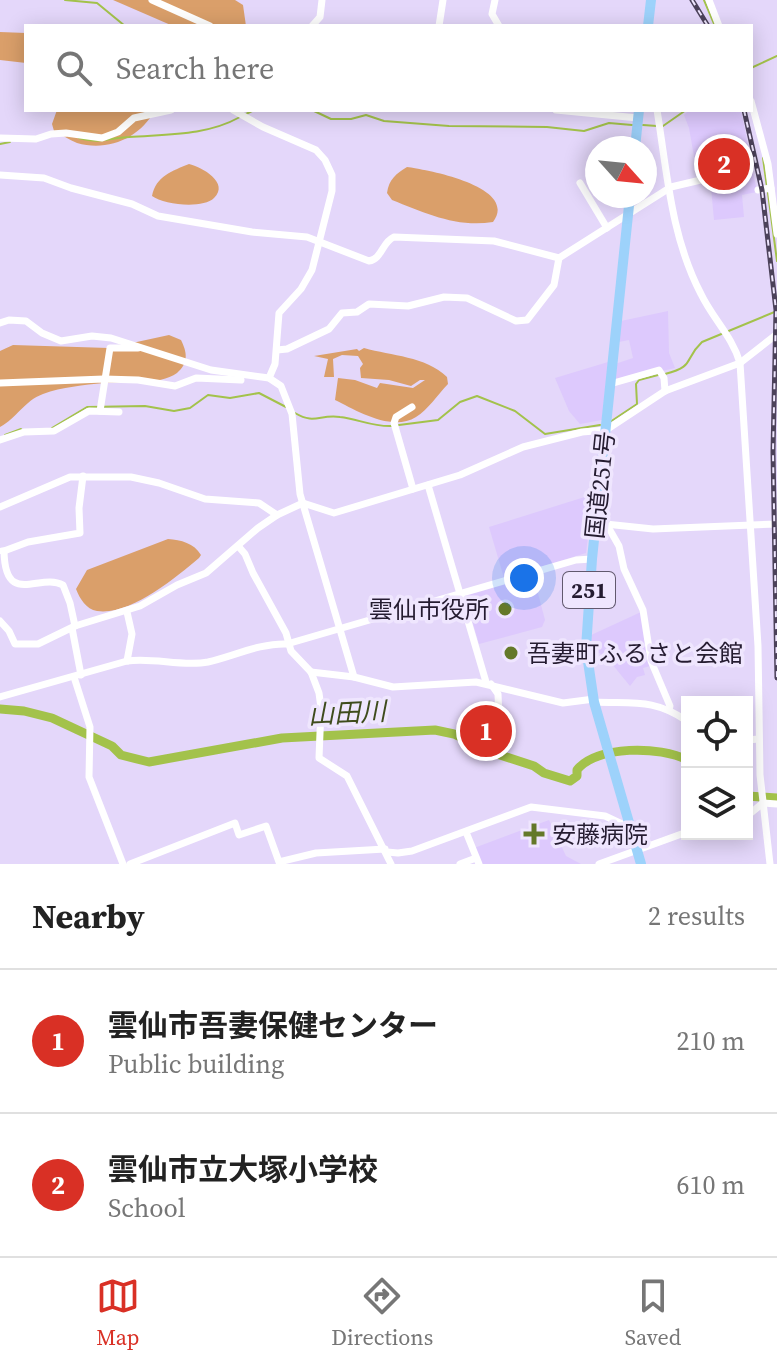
<!DOCTYPE html>
<html lang="en">
<head>
<meta charset="utf-8">
<style>
  :root { --surface:#fff; --page:#f6f6f6; --text:#222; --muted:#767676; --line:#e0e0e0; --accent:#d93025 }
  body { margin:0; font-family:"Source Serif 4","Noto Sans JP",serif; background:var(--page); color:var(--text) }
  .controls { position:absolute; right:24px; bottom:24px; display:grid; overflow:hidden; border-radius:0px; box-shadow:0 4px 20px #0003 }
  .controls button { width:72px; height:72px; display:grid; place-items:center; padding:0; border:0; border-bottom:2px solid var(--line); background:var(--surface); color:var(--text); font:40px sans-serif }
  .compass { position:absolute; left:585px; top:136px; width:72px; height:72px; border-radius:50%; background:var(--surface); box-shadow:0 4px 20px #0003; rotate:117deg }
  .you { position:absolute; left:524px; top:578px; width:28px; height:28px; margin:-20px; border:6px solid #fff; border-radius:50%; background:#1a73e8; box-shadow:0 0 0 12px #1a73e833 }
  .badge { display:grid; place-items:center; width:52px; height:52px; border-radius:50%; background:var(--accent); color:#fff; font-size:26px; font-weight:700 }
  .pin { position:absolute; translate:-50% -50%; border:4px solid #fff; box-shadow:0 2px 8px #0006 }
  .list { margin:0; padding:0; list-style:none }
  h2 { display:flex; justify-content:space-between; align-items:center; height:104px; margin:0; padding:0 32px; font-size:34px }
  h2 small { font-size:26px; font-weight:400; color:var(--muted) }
  .list li { display:grid; grid-template-columns:52px 1fr auto; gap:24px; align-items:center; box-sizing:border-box; height:144px; padding:0 32px; border-top:2px solid var(--line) }
  .list b { display:block; font-size:30px; white-space:nowrap }
  .list p { margin:0; font-size:26px; white-space:nowrap; color:var(--muted) }
  .list em { font-size:26px; font-style:normal; color:var(--muted) }
  .icon { flex:none; width:44px; height:44px; fill:none; stroke:currentColor; stroke-width:2; stroke-linecap:round; stroke-linejoin:round }
  .map { position:relative; flex:none; width:777px; height:864px; overflow:hidden }
  .search { position:absolute; background:var(--surface); box-shadow:0 4px 20px #0003; left:24px; right:24px; top:24px; height:88px; display:flex; align-items:center; gap:20px; box-sizing:border-box; padding:0 28px; border-radius:0px; color:var(--muted); font-size:30px }
  .sheet { height:392px; background:var(--surface) }
  nav { display:flex; justify-content:space-around; align-items:center; box-sizing:border-box; height:112px; border-top:2px solid var(--line); background:var(--surface); font-size:22px; color:var(--muted) }
  nav a { display:grid; justify-items:center; gap:4px }
  nav .on { color:var(--accent) }
  .map>svg:first-child { display:block }
  .built { fill:#ddc9fd }
  .green { fill:#da9f6a }
  .lines { fill:none; stroke-linecap:round; stroke-linejoin:round }
  .stream { stroke:#a3c24b; stroke-width:2 }
  .river { stroke:#a3c24b; stroke-width:9 }
  .minor { stroke:#fff; stroke-width:7 }
  .highway { stroke:#9dd2fb; stroke-width:10 }
  .rail-casing { stroke:#4c425a; stroke-width:5 }
  .rail { stroke:#efe6fe; stroke-width:2; stroke-dasharray:6; stroke-linecap:butt }
  .poi-dot { fill:#647929; stroke:#efe6fe; stroke-width:3 }
  .labels { text-anchor:middle; dominant-baseline:central; stroke-width:7; stroke-linejoin:round; paint-order:stroke }
  .shield { fill:#efe6fe; stroke:#62596e; stroke-width:2 }
  .shield-label { font-size:22px; font-weight:bold; fill:#251c31 }
  .street-label { font-size:24px; fill:#251c31; stroke:#efe6fe }
  .poi-label { font-size:24px; fill:#251c31; stroke:#efe6fe; text-anchor:start }
  .water-label { font-size:26px; font-style:italic; fill:#3f4c1d; stroke:#efe6fe }
</style>
</head>
<body>
<div class="map">
<svg width="777" height="864" viewBox="0 0 777 864">
  <rect width="100%" height="100%" fill="#e4d7fa"/>
  <g class="built">
    <path d="M689,110H741L757,192L742,195L744,217L714,220L710,177L698,179L689,128L684,115Z"/>
    <path d="M668,311L669,353L675,368L614,382L615,364L633,358L629,340L619,342L621,321Z"/>
    <path d="M608,362L602,420L580,424L569,411L555,378Z"/>
    <path d="M591,495L593,497L586,553L504,578L489,527Z"/>
    <path d="M531,577L534,578L545,620L542,627L479,644L465,596Z"/>
    <path d="M641,612L650,666L643,668L645,675L637,677L630,686L612,664L606,665L600,653L590,655L589,636Z"/>
    <path d="M549,820L566,856L581,864H480L474,848Z"/>
  </g>
  <g class="green">
    <path d="M113,0H235L243,5L246,26H173Z"/>
    <path d="M0,32L26,33V63L0,60Z"/>
    <path d="M57,110H155C140,138 108,152 77,143C69,140 61,134 54,131L52,124Z"/>
    <path d="M189,164C202,167 230,183 214,198C203,209 164,205 152,196C156,176 172,171 189,164Z"/>
    <path d="M407,167C429,170 519,187 493,222C457,228 425,213 392,200L387,193C389,179 396,174 407,167Z"/>
    <path d="M169,335L181,340C187,352 189,363 177,373C159,386 125,381 104,383C84,385 62,387 43,394C24,401 17,418 0,427V351L13,345L109,348Z"/>
    <path d="M364,348C392,356 425,356 447,377L448,384C438,394 428,410 416,417C392,432 357,411 335,400L338,378L355,380L377,388L380,383L413,388L425,380H420L411,386L389,380L361,378L360,368L363,364L358,356L342,355L333,359L334,377H324L328,359L314,356L357,349L359,351Z"/>
    <path d="M168,539C181,540 194,543 201,555L199,558C175,578 130,616 97,611C86,609 80,599 76,589L87,570Z"/>
  </g>
  <g class="lines">
    <g class="stream">
      <path d="M65,0L97,3L125,26"/>
      <path d="M704,0L715,26"/>
      <path d="M144,26H156"/>
      <path d="M751,68L777,56"/>
      <path d="M312,110L331,119H351L366,115L384,121L449,126L547,127L584,131L609,123L632,125"/>
      <path d="M246,114L254,110"/>
      <path d="M643,125L657,126"/>
      <path d="M663,126L686,110"/>
      <path d="M79,138C102,144 107,138 129,137C167,134 206,136 240,117"/>
      <path d="M0,144L10,142"/>
      <path d="M763,158L767,187"/>
      <path d="M768,193L777,261"/>
      <path d="M665,374C696,366 683,360 702,342L777,311"/>
      <path d="M295,413C315,425 319,414 340,417C358,419 373,427 392,426"/>
      <path d="M610,422L637,404L636,384L639,380L658,375"/>
      <path d="M399,425L438,420L460,402L477,396L515,411L545,434L600,425"/>
      <path d="M52,428L87,407L145,406L174,411L190,408L208,395L230,398L259,393L286,407"/>
      <path d="M5,435L21,429"/>
    </g>
    <g class="river">
      <path d="M0,709L24,711L52,718L112,746L121,755L149,762L282,738L435,730L454,734L494,753L534,766L544,773L570,781L577,776V770C596,745 661,746 687,760"/>
      <path d="M747,796L777,798"/>
    </g>
    <g class="minor">
      <path d="M152,0L210,26"/>
      <path d="M495,0L492,14L499,26"/>
      <path d="M709,0L719,26"/>
      <path d="M312,26L320,17L322,0"/>
      <path d="M439,26L443,0"/>
      <path d="M751,101L768,164L777,234"/>
      <path d="M233,110L263,127L316,150L325,160L332,175V191L312,270L301,289L279,313L275,364L269,378"/>
      <path d="M556,110L638,118"/>
      <path d="M657,110C667,172 671,237 701,294C713,319 732,336 740,363L758,646L760,775L770,864"/>
      <path d="M0,138L36,139L51,134L66,133L102,138L118,132L134,118L171,110"/>
      <path d="M0,175L44,178L71,188L132,204L158,216L252,232L307,237L369,261C382,259 382,242 394,237L494,241L559,258L671,187L726,174"/>
      <path d="M580,183L607,228"/>
      <path d="M758,190L771,188"/>
      <path d="M0,323L9,320L26,321L42,333L61,341L92,336L111,338L211,370L269,378L281,386L292,414L300,494L354,677"/>
      <path d="M277,350L287,349L329,329L342,313L357,312L369,304L408,306L444,297L467,298L516,321L527,320L554,285L559,258"/>
      <path d="M0,383L104,379L138,380L175,386L196,378L241,380"/>
      <path d="M610,384L659,370L664,378L665,391"/>
      <path d="M412,407L396,417L394,423L413,489"/>
      <path d="M100,411L110,348H138"/>
      <path d="M0,440L24,432L54,431L89,411L119,412"/>
      <path d="M428,485L486,682"/>
      <path d="M0,507L70,477H131L159,483L205,499L259,503L277,515"/>
      <path d="M596,523L653,529L777,524"/>
      <path d="M607,525L619,546L624,569L643,610L651,661L670,706L669,710"/>
      <path d="M239,547L245,554L253,573L286,633L291,651L311,672L319,693L321,708L319,758L347,776L391,864"/>
      <path d="M2,551H4C5,608 40,572 63,585L70,603L75,626"/>
      <path d="M4,551L28,542L80,533L79,508L83,476"/>
      <path d="M0,621L9,631L15,644H38L75,626L140,606L177,585L206,573L258,528L277,515L303,503L334,513L460,475L523,447L582,432L606,430L665,391L740,363L777,334"/>
      <path d="M72,628L81,675"/>
      <path d="M127,661L132,634L127,612"/>
      <path d="M311,672L354,677L393,687L476,682L563,703L594,699"/>
      <path d="M74,677L90,727L89,777L123,864"/>
      <path d="M491,684L498,694L499,718"/>
      <path d="M0,697L127,661C153,657 182,667 208,662C234,656 260,643 287,644L576,560L592,559"/>
      <path d="M594,702C632,704 654,698 687,721"/>
      <path d="M747,740L759,739"/>
      <path d="M747,816L763,803L777,804"/>
      <path d="M466,832L479,864"/>
      <path d="M387,852L398,853L412,851L531,807L605,816L639,832L649,845"/>
      <path d="M130,864L235,823L239,835L266,826L279,862L316,853L385,849"/>
      <path d="M460,864L476,858"/>
      <path d="M599,864L687,832"/>
    </g>
    <g class="highway">
      <path d="M648,26L651,0"/>
      <path d="M635,148L639,110"/>
      <path d="M630,196L592,559L586,648L594,702L641,864"/>
    </g>
    <g class="rail-casing">
      <g id="rail">
        <path d="M692,0L708,26"/>
        <path d="M744,110L762,190L776,310L773,452L777,678"/>
      </g>
    </g>
    <use href="#rail" class="rail"/>
  </g>
  <g class="poi-dot">
    <circle cx="505" cy="609" r="8"/>
    <circle cx="511" cy="653" r="8"/>
    <path d="M530 822h8v8h8v8h-8v8h-8v-8h-8v-8h8z"/>
  </g>
  <g class="labels">
    <rect class="shield" x="563" y="572" width="52" height="36" rx="6"/>
    <g class="shield-label">
      <text x="589" y="590">251</text>
    </g>
    <g class="street-label">
      <text transform="translate(600 485) rotate(-84)">国道251号</text>
    </g>
    <g class="poi-label">
      <text x="489" y="609" text-anchor="end">雲仙市役所</text>
      <text x="527" y="653">吾妻町ふるさと会館</text>
      <text x="552" y="834">安藤病院</text>
    </g>
    <g class="water-label">
      <text transform="translate(347 713) rotate(-3)">山田川</text>
    </g>
  </g>
</svg>
<div class="controls">
<button><svg class="icon" aria-label="locate" viewBox="0 0 24 24"><circle cx="12" cy="12" r="6"/><path d="M12 2v4M12 18v4M2 12h4M18 12h4"/></svg></button>
<button><svg class="icon" aria-label="layers" viewBox="0 0 24 24"><path d="M12 4l9 5-9 5-9-5zM3 14l9 5 9-5"/></svg></button>
</div>
<svg class="compass" viewBox="-18 -18 36 36"><path d="M0-13l5 13h-10z" fill="#e53935"/><path d="M0 13l5-13h-10z" fill="#767676"/></svg>
<div class="you"></div>
<div class="pin badge" style="left:486px;top:731px">1</div>
<div class="pin badge" style="left:724px;top:164px">2</div>
<div class="search"><svg class="icon" aria-label="search" viewBox="0 0 24 24"><circle cx="10" cy="10" r="6"/><path d="M15 15l6 6"/></svg>Search here</div>
</div>
<section class="sheet">
<h2>Nearby<small>2 results</small></h2>
<ul class="list">
<li><span class="badge">1</span><div><b>雲仙市吾妻保健センター</b><p>Public building</p></div><em>210 m</em></li>
<li><span class="badge">2</span><div><b>雲仙市立大塚小学校</b><p>School</p></div><em>610 m</em></li>
</ul>
</section>
<nav>
<a class="on"><svg class="icon" aria-label="map" viewBox="0 0 24 24"><path d="M3 6l6-2 6 2 6-2v14l-6 2-6-2-6 2zM9 4v14M15 6v14"/></svg>Map</a>
<a><svg class="icon" aria-label="directions" viewBox="0 0 24 24"><path d="M12 3l9 9-9 9-9-9zM9 14v-3h6M13 9l2 2-2 2"/></svg>Directions</a>
<a><svg class="icon" aria-label="saved" viewBox="0 0 24 24"><path d="M7 4h10v16l-5-4-5 4z"/></svg>Saved</a>
</nav>
</body>
</html>
